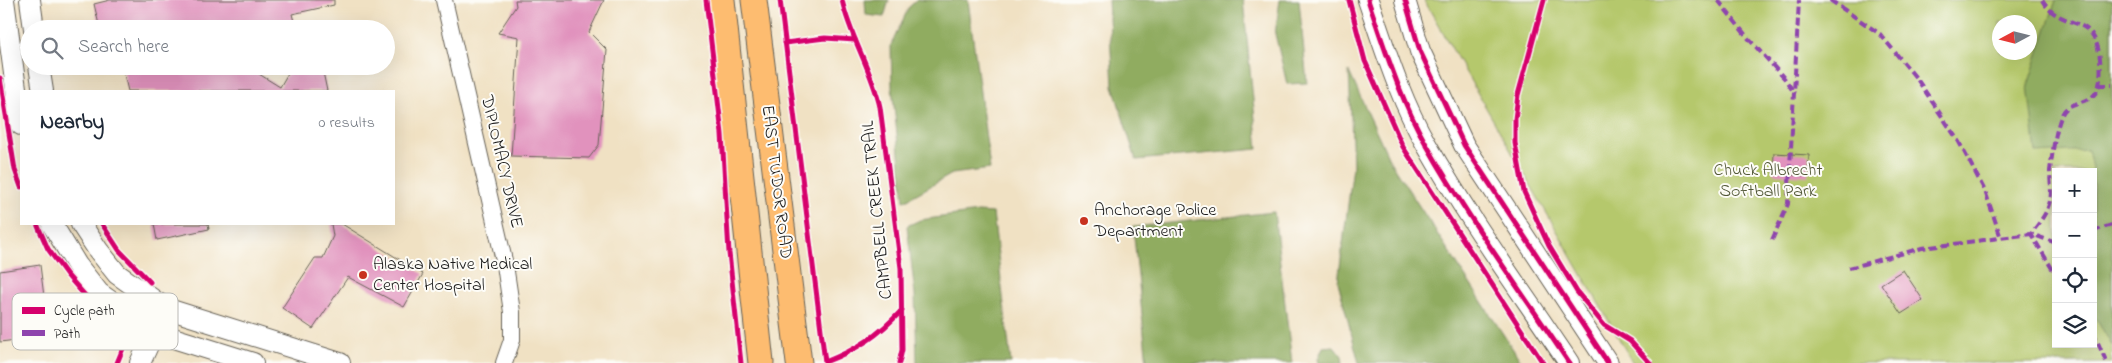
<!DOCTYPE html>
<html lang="en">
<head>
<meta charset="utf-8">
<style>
  :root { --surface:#fff; --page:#f6f6f7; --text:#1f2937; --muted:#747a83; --line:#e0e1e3 }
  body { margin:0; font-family:"Indie Flower",sans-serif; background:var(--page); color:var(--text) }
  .controls { position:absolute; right:15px; bottom:15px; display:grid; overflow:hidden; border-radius:0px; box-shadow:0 5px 20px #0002 }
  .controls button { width:45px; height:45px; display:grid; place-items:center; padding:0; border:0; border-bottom:1px solid var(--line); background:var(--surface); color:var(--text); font:25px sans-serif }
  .compass { position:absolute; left:1992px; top:15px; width:45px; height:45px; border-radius:50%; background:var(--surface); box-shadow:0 5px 20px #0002; rotate:263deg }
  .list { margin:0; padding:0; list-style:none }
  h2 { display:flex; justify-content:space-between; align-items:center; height:65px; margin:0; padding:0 20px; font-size:21px }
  h2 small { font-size:16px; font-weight:400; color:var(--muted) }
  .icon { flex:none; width:28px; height:28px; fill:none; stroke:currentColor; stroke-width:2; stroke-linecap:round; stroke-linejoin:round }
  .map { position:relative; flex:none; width:2112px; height:363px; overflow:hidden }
  .search { position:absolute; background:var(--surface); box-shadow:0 5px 20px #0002; left:20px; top:20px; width:375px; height:55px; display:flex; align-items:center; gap:12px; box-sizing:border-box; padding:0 18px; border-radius:28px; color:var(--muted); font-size:19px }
  .panel { position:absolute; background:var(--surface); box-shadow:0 5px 20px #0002; left:20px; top:90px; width:375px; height:135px; border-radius:0px }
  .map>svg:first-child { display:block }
  .green { fill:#b5c86c; stroke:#687244; fill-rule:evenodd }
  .forest { fill:#90ac60; stroke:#56643e }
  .building { fill:#e192bd }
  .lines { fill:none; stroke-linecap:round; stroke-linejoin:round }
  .minor-casing { stroke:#666156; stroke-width:18 }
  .tertiary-casing { stroke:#666156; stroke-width:22 }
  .primary-casing { stroke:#666156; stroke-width:27 }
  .minor { stroke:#fff; stroke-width:16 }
  .tertiary { stroke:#fff; stroke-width:20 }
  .primary { stroke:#fdbc70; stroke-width:25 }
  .quiet { stroke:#8e44ad; stroke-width:4; stroke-dasharray:8 4; stroke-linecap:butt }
  .cycleway-casing { stroke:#fdfcf7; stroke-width:8 }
  .cycleway { stroke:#d6006c; stroke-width:5 }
  .poi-dot { fill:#c8321e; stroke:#fdfcf7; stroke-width:2 }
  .labels { text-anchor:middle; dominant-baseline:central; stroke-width:4; stroke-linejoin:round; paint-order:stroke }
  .street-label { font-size:18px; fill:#1c1c1c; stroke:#fdfcf7 }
  .park-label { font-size:18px; fill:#525838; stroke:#fdfcf7 }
  .poi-label { font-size:18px; fill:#1c1c1c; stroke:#fdfcf7; text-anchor:start }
  .key { fill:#fdfcf7; stroke:#bab9b5; stroke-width:1 }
  .key-label { font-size:14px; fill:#1c1c1c }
</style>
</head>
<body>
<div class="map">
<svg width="2112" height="363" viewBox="0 0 2112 363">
  <rect width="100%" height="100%" fill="#fdfcf7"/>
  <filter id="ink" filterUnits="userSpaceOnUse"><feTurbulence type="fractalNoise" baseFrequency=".02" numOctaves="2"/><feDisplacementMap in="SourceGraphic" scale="10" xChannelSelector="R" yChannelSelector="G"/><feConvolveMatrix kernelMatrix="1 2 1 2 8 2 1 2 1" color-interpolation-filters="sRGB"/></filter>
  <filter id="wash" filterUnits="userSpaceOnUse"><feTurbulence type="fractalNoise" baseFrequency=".0096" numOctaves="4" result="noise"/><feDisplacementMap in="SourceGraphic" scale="20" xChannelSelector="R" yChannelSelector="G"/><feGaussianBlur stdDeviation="1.12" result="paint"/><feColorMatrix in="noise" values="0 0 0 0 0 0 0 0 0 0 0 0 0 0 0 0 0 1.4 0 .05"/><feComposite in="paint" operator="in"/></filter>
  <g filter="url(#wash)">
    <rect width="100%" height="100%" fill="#f0e1c3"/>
    <path class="green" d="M1424,0H2112V363H1633ZM2000,22H2030V52H2000ZM2056,172H2093V344H2056Z"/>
    <g class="forest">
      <path d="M865,0H889L884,17L866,15Z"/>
      <path d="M917,0H968L990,169L952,174L904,201L892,87L891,45L909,7Z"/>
      <path d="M1108,0H1243L1258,149L1136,160L1113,86Z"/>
      <path d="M1280,0H1299L1307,83L1287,84L1275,34Z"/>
      <path d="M2056,0H2112V345L2093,314V172H2090L2092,168L2088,150L2036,153L2028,85Z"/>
      <path d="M1349,72L1391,163L1522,363H1359L1338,282L1353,166Z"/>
      <path d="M978,212L993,213L1011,363H917L915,294L907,226L920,220Z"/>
      <path d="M1274,212L1292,363H1147L1133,227Z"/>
      <path d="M1334,346L1342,356L1343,363H1319L1318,359L1323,347Z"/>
    </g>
    <g id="blocks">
      <g class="building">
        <path d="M110,0H334V5L292,14L296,29H100L94,4Z"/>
        <path d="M515,0H604L589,32L607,50L599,145L589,158L511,156L519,37L498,33L516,6Z"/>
        <path d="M122,66H251L252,69H257L259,74L280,87L292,66H314L323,72L327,91H128Z"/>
        <path d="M1774,153L1809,155L1808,176L1773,174Z"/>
        <path d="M154,224H208L209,229L157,240Z"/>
        <path d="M331,224H342L423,274L404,307L348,277L313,329L282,308L315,258H323L333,236Z"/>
        <path d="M40,265L49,336L0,342V271Z"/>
        <path d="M1903,270L1923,300L1901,314L1881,284Z"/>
      </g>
    </g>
  </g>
  <g filter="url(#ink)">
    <use href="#blocks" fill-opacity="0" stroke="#666156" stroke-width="1"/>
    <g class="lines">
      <g class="minor-casing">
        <path id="minor" d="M444,0L505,265L512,312V340L504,363"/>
      </g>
      <g class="tertiary-casing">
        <g id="tertiary">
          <path d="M4,0L21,125"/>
          <path d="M30,0L34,29"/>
          <path d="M1368,0C1385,49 1400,99 1426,144C1469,220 1521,291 1569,363"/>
          <path d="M1405,0L1420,51L1464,145L1608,363"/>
          <path d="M39,66L43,91"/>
          <path d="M52,224L77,265L99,293L154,332L253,363"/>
          <path d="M81,224L98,250L117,274L165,308L340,363"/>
          <path d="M140,363L160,319"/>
        </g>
      </g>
      <g class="primary-casing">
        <g id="primary">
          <path d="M722,0L761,363"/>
          <path d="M754,0L799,363"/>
        </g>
      </g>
      <use href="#minor" class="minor"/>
      <use href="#tertiary" class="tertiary"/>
      <use href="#primary" class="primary"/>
      <g class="quiet">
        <path d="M1718,0L1748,38L1785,79L1795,94"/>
        <path d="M1830,0L1880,34L1917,79L1959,142L1985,191L2001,238"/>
        <path d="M2042,0C2055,24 2084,19 2093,36C2101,49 2102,71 2099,85C2094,106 2073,99 2064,111C2056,123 2052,156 2050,171C2050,181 2052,192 2050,201C2047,214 2038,224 2031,234L2056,275"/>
        <path d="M2099,85H2112"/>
        <path d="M2093,231L2112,225"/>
        <path d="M1772,240L1788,204L1799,0"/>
        <path d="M1849,268L1922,248L2031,234L2056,243"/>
        <path d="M2093,332L2107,363"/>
      </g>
      <g class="cycleway-casing">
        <g id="cycleway">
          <path d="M706,0L722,134L729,253L741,363"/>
          <path d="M780,0L825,362C858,349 878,336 902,310"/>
          <path d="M842,0C850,37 872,70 880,107L901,268L902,350L899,363"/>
          <path d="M1349,0L1365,61L1403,147L1543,363"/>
          <path d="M1368,0C1385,49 1400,99 1426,144C1469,220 1521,291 1569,363"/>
          <path d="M1405,0L1420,51L1464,145L1608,363"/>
          <path d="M1544,0L1518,95L1515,119V143L1524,192L1549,246L1577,292L1604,325L1630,341L1650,363"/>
          <path d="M785,43L825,38L855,40"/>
          <path d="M0,78L15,170L21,187"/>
          <path d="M37,224L48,249L67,275L95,307L129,334L117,363"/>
          <path d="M102,224L119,250L150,282"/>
        </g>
      </g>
      <use href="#cycleway" class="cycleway"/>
    </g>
  </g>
  <g class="poi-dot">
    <circle cx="1084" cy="221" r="5"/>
    <circle cx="363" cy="275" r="5"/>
  </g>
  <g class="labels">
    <g class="street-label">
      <text transform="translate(501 162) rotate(77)">DIPLOMACY DRIVE</text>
      <text transform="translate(776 182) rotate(83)">EAST TUDOR ROAD</text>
      <text transform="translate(878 210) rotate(-96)">CAMPBELL CREEK TRAIL</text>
    </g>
    <g class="park-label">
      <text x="1768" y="171">Chuck Albrecht<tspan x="1768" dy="21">Softball Park</tspan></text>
    </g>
    <g class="poi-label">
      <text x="1094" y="211">Anchorage Police<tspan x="1094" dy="21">Department</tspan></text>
      <text x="373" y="265">Alaska Native Medical<tspan x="373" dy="21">Center Hospital</tspan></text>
    </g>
  </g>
  <rect x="12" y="293" width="166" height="57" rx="8" class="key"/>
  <rect x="22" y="307" width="23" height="7" fill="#d6006c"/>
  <rect x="22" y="330" width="23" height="6" fill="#8e44ad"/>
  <g class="key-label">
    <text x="54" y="315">Cycle path</text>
    <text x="54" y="338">Path</text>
  </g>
</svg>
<div class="controls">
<button>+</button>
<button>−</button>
<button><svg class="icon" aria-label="locate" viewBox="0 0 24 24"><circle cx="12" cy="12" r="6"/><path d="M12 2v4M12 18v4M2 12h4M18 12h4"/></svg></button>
<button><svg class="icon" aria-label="layers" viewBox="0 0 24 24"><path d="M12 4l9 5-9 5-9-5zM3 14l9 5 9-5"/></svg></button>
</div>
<svg class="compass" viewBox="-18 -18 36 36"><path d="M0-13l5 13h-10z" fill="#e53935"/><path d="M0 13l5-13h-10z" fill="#747a83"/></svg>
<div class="search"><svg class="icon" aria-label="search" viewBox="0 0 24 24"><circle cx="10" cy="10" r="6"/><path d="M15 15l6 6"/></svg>Search here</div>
<section class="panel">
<h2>Nearby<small>0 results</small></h2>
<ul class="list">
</ul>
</section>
</div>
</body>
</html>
